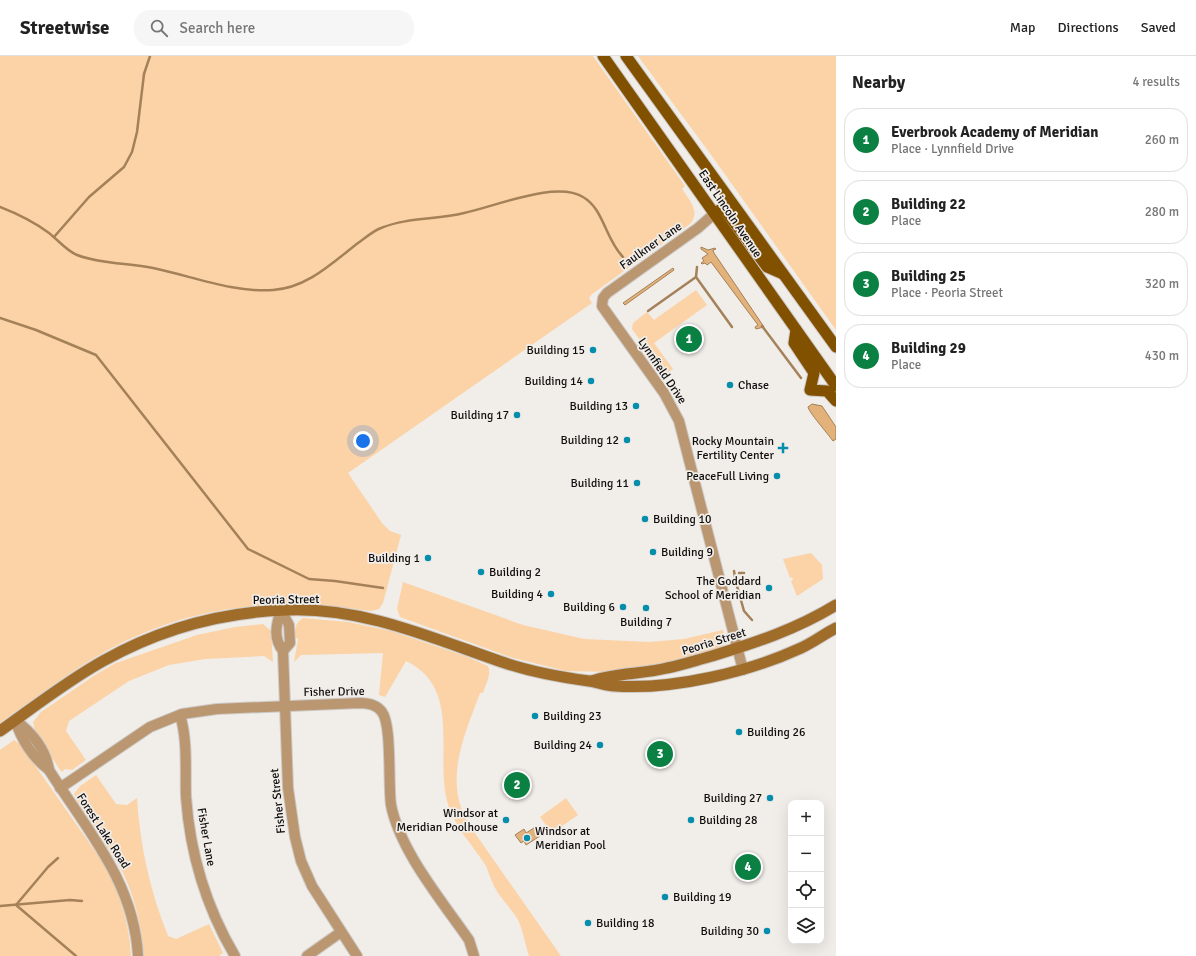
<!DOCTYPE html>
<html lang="en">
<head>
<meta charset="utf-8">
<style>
  :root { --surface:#fff; --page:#f6f6f6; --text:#222; --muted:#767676; --line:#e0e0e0; --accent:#0b8043 }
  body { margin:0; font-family:Signika,sans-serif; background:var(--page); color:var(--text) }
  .controls { position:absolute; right:12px; bottom:12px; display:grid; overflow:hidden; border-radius:8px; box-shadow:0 4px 16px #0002 }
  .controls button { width:36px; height:36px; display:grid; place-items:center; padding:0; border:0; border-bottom:1px solid var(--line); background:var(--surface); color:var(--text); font:20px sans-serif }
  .you { position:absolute; left:363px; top:385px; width:14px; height:14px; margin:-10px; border:3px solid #fff; border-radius:50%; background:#1a73e8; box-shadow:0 0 0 6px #1a73e833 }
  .badge { display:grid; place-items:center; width:26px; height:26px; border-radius:50%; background:var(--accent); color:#fff; font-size:13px; font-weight:700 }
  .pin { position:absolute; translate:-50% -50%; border:2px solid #fff; box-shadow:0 1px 4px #0006 }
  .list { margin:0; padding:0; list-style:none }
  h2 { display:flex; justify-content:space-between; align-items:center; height:52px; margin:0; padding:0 16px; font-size:17px }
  h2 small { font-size:13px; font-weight:400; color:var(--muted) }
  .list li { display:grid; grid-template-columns:26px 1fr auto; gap:12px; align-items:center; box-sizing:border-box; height:64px; margin:0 8px 8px; padding:0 8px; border:1px solid var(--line); border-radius:16px }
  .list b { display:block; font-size:15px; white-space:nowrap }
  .list p { margin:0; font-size:13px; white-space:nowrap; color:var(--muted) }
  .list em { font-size:13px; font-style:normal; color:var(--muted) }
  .icon { flex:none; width:22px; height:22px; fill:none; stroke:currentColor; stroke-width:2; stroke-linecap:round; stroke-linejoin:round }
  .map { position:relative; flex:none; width:836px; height:900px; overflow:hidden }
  header { display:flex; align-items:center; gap:24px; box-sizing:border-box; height:56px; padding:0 20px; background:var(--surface); border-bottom:1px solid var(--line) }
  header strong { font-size:19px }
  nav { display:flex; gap:22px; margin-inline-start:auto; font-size:14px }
  .search { width:280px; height:36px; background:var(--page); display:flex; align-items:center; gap:10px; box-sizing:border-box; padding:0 14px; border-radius:16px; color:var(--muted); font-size:15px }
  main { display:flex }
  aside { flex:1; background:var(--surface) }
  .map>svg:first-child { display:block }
  .green { fill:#fbd3a6 }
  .water { fill:#e3b27a; stroke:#a48159 }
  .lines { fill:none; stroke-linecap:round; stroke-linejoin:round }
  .stream { stroke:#a48159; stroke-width:2.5 }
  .minor-casing { stroke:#cdc9c6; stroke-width:12 }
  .secondary-casing { stroke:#cdc9c6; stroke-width:13 }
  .primary-casing { stroke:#cdc9c6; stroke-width:13 }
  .minor { stroke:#ba9770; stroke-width:10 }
  .secondary { stroke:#9f6c2a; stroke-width:11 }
  .primary { stroke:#825100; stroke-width:11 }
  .poi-dot { fill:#048eac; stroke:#f1ede9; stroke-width:1.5 }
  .labels { text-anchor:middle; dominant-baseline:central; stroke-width:3.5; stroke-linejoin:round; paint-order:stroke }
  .street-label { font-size:12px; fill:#100e0d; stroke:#f1ede9 }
  .poi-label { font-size:12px; fill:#100e0d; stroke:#f1ede9; text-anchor:end }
</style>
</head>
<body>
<header>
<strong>Streetwise</strong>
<div class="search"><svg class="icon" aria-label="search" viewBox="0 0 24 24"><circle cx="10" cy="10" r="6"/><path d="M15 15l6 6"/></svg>Search here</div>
<nav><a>Map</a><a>Directions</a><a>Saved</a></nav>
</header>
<main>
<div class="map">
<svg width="836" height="900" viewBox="0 0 836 900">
  <rect width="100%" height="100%" fill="#f1ede9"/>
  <g class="green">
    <path d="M0,0H593L685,130L682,133C689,143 701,157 690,168L592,238L589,242L592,247L348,417L382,467L390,475L401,479L383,547L379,553L371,555C277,541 191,548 106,595C69,616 35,642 0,667Z"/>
    <path d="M638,0H836V274L709,96Z"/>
    <path d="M696,234L707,249L654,287L673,313L665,318L632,273L633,267L647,256L654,264Z"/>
    <path d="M811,497L822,509L823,523L797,540L791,525L793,524L792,521L790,522L783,503Z"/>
    <path d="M403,526L523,569L584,583L649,586L684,583L723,574C726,583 727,589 717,593L645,612L611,616L566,615L510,601L400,561L397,553Z"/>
    <path d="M303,562L348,566L391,575L465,600L488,610C492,619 485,629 483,637H480C464,681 442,726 470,770L561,900H529C525,888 523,873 517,862C510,851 500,842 494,830C491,824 489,817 486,810C473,789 454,771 447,745C435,697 462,632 406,605L385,641L379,639L383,597L301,599L294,606L298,583L295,581C295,572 295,567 303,562Z"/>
    <path d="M263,568L271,575L273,606L264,600L205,603L169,609L129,625L69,665L66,675L86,704L72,714L65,713L62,716L60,714L35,675L33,666L41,656L95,619L116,607L197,579L235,571Z"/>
    <path d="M14,684L20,688L102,805C119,835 129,865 131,900H0V694Z"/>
    <path d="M96,719L116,748L127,749L137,742C140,790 150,835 168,880L176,883L209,868L223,897L219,900H144C141,865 133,830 113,800C101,781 84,762 75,740L74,738L80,730Z"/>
    <path d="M566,742L578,759L552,777L540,761Z"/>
  </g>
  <g class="water">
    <path d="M701,191L708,194L715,192L716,193L713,194L714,197L764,271L756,273L755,271L758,269L711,206L707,209L705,207L702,208L701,207L704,205L702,202L708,198L701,193Z"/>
    <path d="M673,212L674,214L625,249L623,247Z"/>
    <path d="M812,348L822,350L836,371V383L833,385C828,378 808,355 808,351Z"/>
    <path d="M534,772L540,780L526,789L524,785L521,787L515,779L524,773L526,777Z"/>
  </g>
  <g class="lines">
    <g class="stream">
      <path d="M0,151C18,158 34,166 49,177C58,184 67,195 77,199C101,208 128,207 153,212C192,220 233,237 273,234C307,232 332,207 358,187C365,182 373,175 381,172C408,161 437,164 464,157C494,151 556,124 583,141C604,153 605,183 623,201"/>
      <path d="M54,181L89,141L124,111L132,96L137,76L144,18L150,0"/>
      <path d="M697,211L696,221L732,271"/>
      <path d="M648,255L696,221"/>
      <path d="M0,262L36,274L96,299L248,493L309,523L335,525L383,532"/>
      <path d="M762,270L801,322"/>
      <path d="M734,515L735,521"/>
      <path d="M739,517H744"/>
      <path d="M735,523L744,555L752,564"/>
      <path d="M58,802L48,811L16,849L76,900"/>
      <path d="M0,850L70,844L82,845"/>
    </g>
    <g class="minor-casing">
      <g id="minor">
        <path d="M715,157L698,172L607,237L603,242L602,250L664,337L679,365L743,614"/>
        <path d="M281,554C276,569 273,582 283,595L288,732L295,781L301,805L312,830L357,900"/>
        <path d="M281,554L289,569L290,587L283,595"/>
        <path d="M180,659C188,685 185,714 186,741C190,797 206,851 235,900"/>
        <path d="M15,664C21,683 33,702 49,714C87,774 134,826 138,900"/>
        <path d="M15,664C32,676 46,694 49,714"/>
        <path d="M60,732L150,671L182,658L217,653L360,647C369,647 377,649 382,656C392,669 388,728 391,749C400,795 442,845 469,884L474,900"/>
        <path d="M307,900L341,876"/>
      </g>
    </g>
    <g class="secondary-casing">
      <g id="secondary">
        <path d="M592,625C614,617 644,618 667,612C682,609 697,604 712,600C755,587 797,573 836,549"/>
        <path d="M0,675C34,651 67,625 103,605C160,573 222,556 287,554C363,551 432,582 502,606C531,616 559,621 589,625C598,626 606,630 615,630C673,634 749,616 801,592C814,586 824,578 836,572"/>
      </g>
    </g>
    <g class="primary-casing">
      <g id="primary">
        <path d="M603,0L836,330"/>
        <path d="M626,0L836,291"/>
        <path d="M715,157L721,153L725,154L767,211L783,218"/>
        <path d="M796,274L794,287L814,317L810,334L827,335L836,345"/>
      </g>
    </g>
    <use href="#minor" class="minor"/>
    <use href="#secondary" class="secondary"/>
    <use href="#primary" class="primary"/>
  </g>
  <g class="poi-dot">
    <circle cx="593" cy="294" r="4"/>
    <circle cx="591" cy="325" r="4"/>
    <circle cx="730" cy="329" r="4"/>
    <circle cx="636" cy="350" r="4"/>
    <circle cx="517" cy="359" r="4"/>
    <circle cx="627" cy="384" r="4"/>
    <path d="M781 386h4v4h4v4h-4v4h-4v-4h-4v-4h4z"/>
    <circle cx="777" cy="420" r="4"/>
    <circle cx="637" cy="427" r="4"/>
    <circle cx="645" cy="463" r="4"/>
    <circle cx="653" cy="496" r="4"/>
    <circle cx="428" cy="502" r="4"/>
    <circle cx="481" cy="516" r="4"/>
    <circle cx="769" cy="532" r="4"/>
    <circle cx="551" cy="538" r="4"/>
    <circle cx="623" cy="551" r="4"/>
    <circle cx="646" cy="552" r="4"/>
    <circle cx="535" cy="660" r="4"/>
    <circle cx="739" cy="676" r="4"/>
    <circle cx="600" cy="689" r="4"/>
    <circle cx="770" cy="742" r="4"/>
    <circle cx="506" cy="764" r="4"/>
    <circle cx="691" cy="764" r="4"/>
    <circle cx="527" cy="782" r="4"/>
    <circle cx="665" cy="841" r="4"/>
    <circle cx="588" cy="867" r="4"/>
    <circle cx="767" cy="875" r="4"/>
  </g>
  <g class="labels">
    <g class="street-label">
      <text transform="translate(730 158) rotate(56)">East Lincoln Avenue</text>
      <text transform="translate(651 190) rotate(-35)">Faulkner Lane</text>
      <text transform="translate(662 315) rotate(56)">Lynnfield Drive</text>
      <text transform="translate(286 544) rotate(-1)">Peoria Street</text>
      <text transform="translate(714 586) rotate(-17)">Peoria Street</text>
      <text transform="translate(334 636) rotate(-1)">Fisher Drive</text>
      <text transform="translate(278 745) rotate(-96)">Fisher Street</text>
      <text transform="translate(103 775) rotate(57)">Forest Lake Road</text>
      <text transform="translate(206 781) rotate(80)">Fisher Lane</text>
    </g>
    <g class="poi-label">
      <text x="585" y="294">Building 15</text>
      <text x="583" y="325">Building 14</text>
      <text x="738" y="329" text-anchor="start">Chase</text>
      <text x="628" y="350">Building 13</text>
      <text x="509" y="359">Building 17</text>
      <text x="619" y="384">Building 12</text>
      <text x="774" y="385">Rocky Mountain<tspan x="774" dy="14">Fertility Center</tspan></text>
      <text x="769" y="420">PeaceFull Living</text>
      <text x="629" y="427">Building 11</text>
      <text x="653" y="463" text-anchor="start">Building 10</text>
      <text x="661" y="496" text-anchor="start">Building 9</text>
      <text x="420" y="502">Building 1</text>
      <text x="489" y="516" text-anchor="start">Building 2</text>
      <text x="761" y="525">The Goddard<tspan x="761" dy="14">School of Meridian</tspan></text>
      <text x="543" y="538">Building 4</text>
      <text x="615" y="551">Building 6</text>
      <text x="646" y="566" text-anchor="middle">Building 7</text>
      <text x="543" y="660" text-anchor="start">Building 23</text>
      <text x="747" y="676" text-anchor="start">Building 26</text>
      <text x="592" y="689">Building 24</text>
      <text x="762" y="742">Building 27</text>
      <text x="498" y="757">Windsor at<tspan x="498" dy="14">Meridian Poolhouse</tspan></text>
      <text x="699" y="764" text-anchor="start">Building 28</text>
      <text x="535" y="775" text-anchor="start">Windsor at<tspan x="535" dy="14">Meridian Pool</tspan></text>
      <text x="673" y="841" text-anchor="start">Building 19</text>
      <text x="596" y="867" text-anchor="start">Building 18</text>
      <text x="759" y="875">Building 30</text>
    </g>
  </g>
</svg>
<div class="controls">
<button>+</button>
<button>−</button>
<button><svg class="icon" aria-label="locate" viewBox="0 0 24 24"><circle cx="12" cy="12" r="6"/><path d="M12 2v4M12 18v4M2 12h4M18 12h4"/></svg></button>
<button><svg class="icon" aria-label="layers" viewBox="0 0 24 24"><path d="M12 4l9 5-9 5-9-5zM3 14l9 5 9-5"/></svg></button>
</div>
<div class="you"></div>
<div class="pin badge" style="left:689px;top:283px">1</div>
<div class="pin badge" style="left:517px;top:729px">2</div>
<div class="pin badge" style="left:660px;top:698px">3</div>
<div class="pin badge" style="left:748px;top:811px">4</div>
</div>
<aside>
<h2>Nearby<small>4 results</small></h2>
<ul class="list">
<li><span class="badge">1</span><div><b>Everbrook Academy of Meridian</b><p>Place · Lynnfield Drive</p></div><em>260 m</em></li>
<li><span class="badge">2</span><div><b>Building 22</b><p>Place</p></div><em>280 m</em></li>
<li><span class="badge">3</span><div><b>Building 25</b><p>Place · Peoria Street</p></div><em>320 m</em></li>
<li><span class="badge">4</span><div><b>Building 29</b><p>Place</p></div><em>430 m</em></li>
</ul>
</aside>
</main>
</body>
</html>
